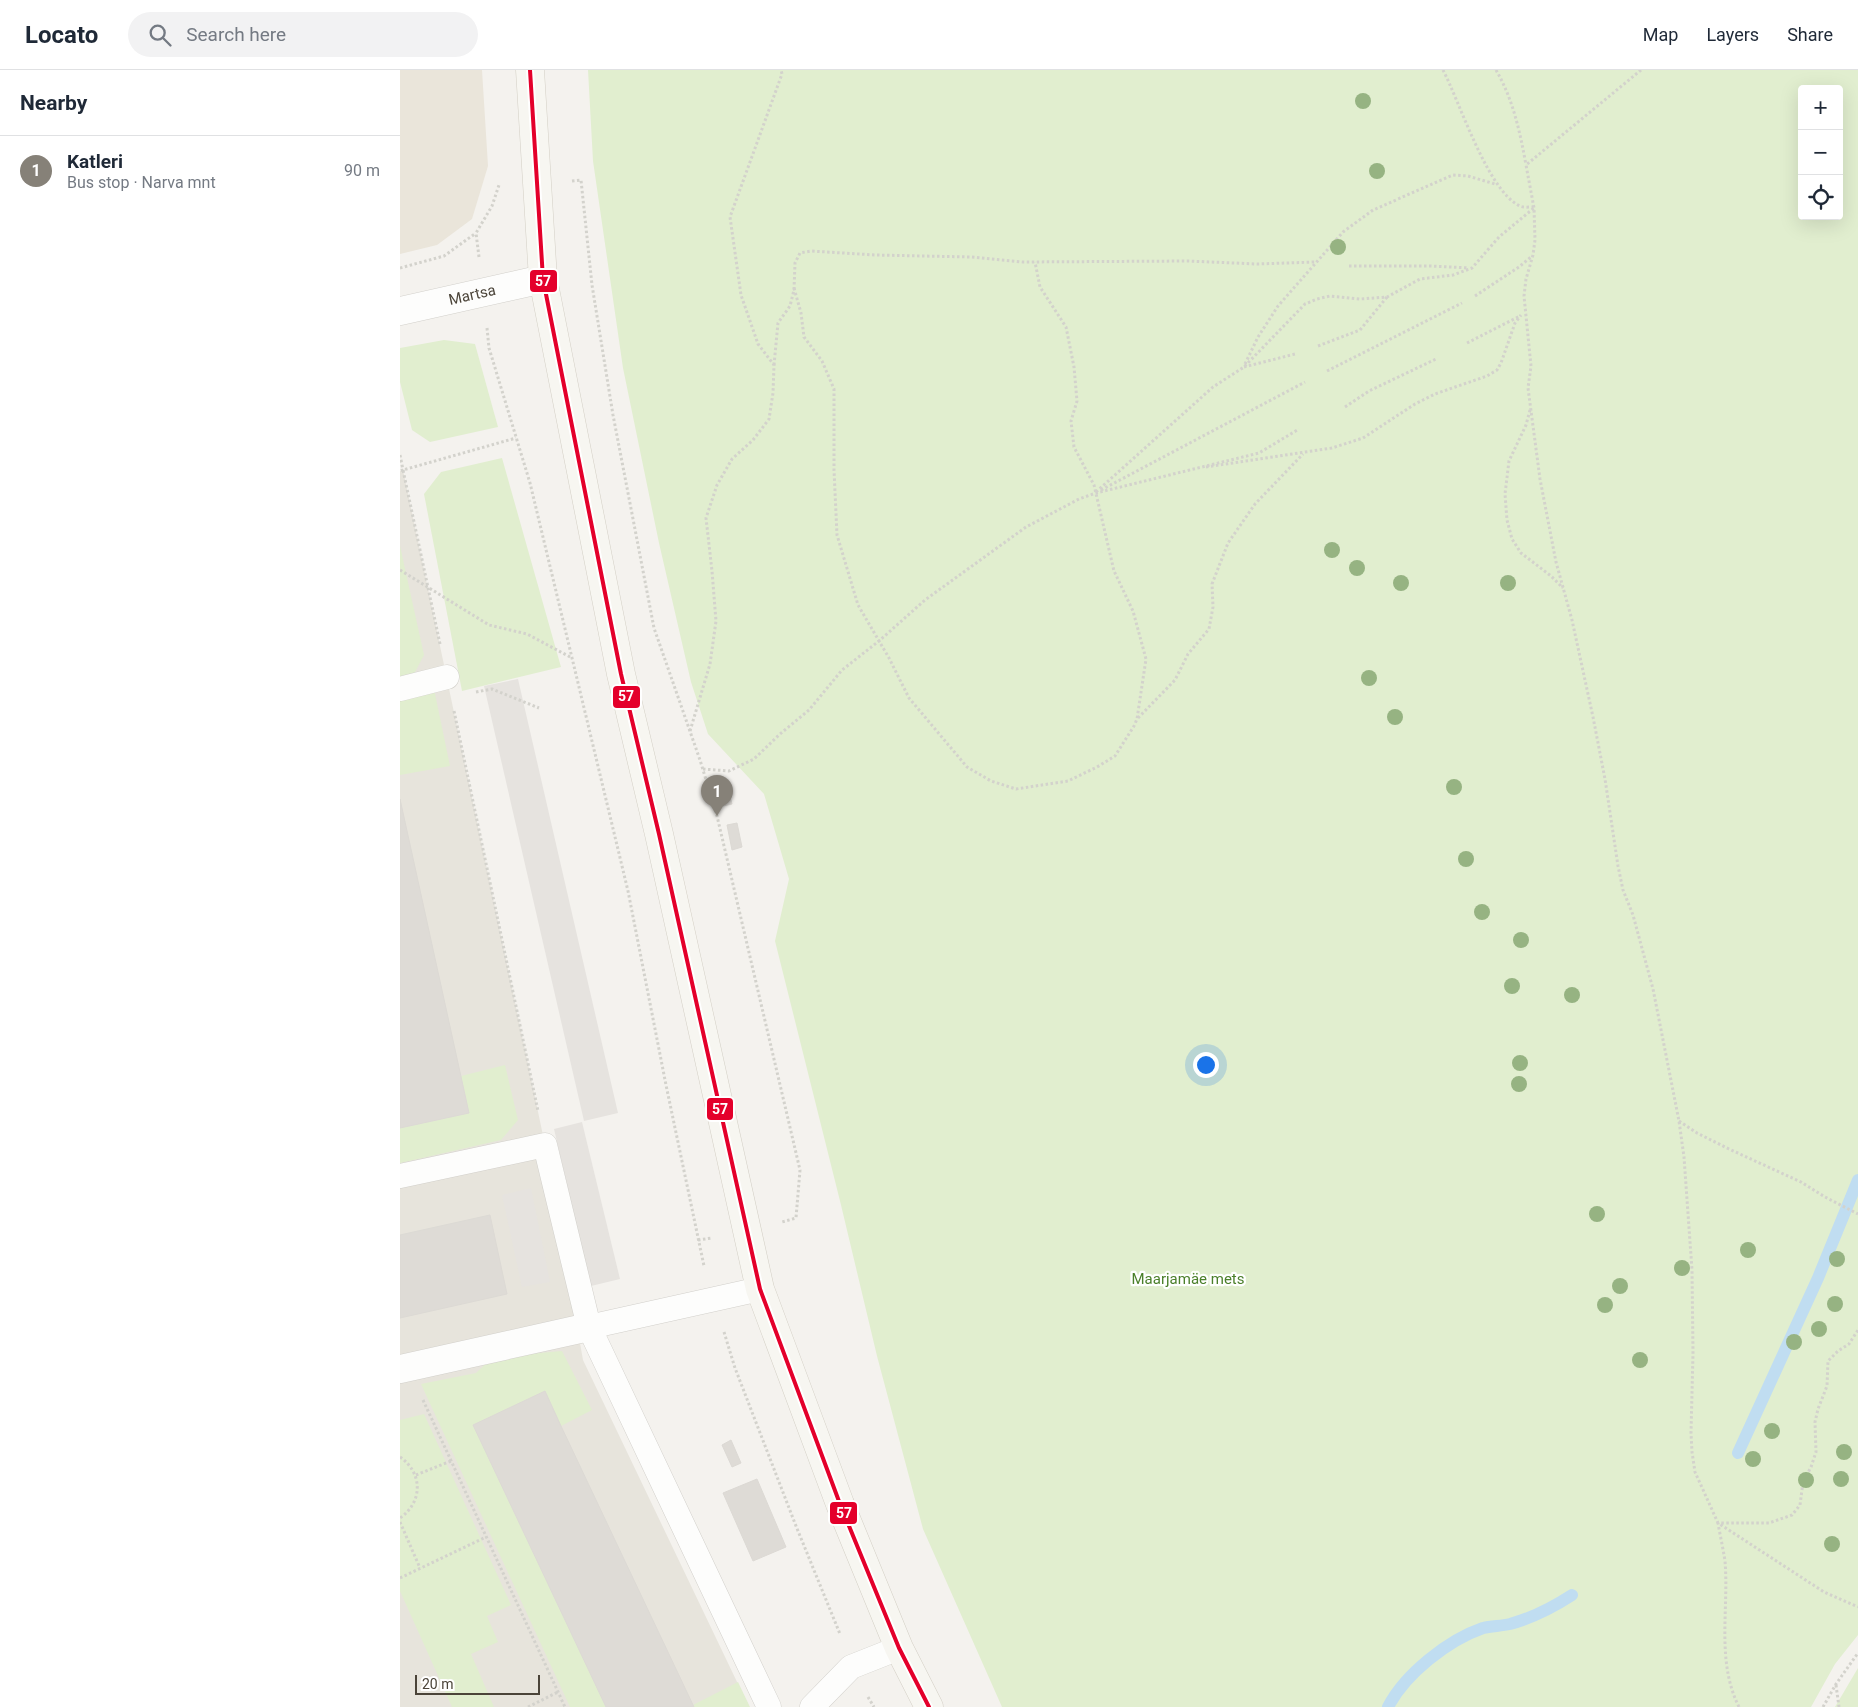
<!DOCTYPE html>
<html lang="en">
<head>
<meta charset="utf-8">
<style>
  :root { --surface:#fff; --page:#f2f2f3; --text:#1f2937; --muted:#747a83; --line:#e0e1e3; --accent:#868178 }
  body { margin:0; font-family:Roboto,sans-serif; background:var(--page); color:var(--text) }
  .controls { position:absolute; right:15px; top:15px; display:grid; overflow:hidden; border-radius:5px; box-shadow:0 5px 20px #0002 }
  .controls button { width:45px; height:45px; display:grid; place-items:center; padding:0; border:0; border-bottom:1px solid var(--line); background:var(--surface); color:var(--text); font:25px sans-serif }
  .scale { position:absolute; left:15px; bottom:12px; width:125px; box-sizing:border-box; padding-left:5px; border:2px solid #4b4439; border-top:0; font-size:14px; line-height:18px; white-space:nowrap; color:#4b4439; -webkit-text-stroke:4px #fff; paint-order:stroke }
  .you { position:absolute; left:805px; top:994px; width:18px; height:18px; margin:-12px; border:4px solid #fff; border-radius:50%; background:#1a73e8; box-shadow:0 0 0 8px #1a73e833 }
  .badge { display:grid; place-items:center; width:32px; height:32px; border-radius:50%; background:var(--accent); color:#fff; font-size:16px; font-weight:700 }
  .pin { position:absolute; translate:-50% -41px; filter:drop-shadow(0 1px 2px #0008) }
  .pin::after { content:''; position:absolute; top:26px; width:18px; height:15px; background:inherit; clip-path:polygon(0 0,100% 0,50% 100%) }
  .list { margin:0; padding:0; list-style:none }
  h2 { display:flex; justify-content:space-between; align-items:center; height:65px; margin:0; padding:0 20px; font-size:21px }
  h2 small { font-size:16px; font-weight:400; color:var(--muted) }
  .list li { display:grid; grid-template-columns:32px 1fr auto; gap:15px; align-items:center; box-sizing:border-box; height:70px; padding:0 20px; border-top:1px solid var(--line) }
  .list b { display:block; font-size:19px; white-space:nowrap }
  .list p { margin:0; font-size:16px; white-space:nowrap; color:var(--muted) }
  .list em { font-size:16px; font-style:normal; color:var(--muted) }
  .icon { flex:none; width:28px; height:28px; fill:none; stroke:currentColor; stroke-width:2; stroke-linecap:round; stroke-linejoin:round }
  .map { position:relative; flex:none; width:1458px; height:1637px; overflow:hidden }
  header { display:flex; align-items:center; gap:30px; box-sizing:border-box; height:70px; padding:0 25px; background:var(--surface); border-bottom:1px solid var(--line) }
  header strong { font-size:24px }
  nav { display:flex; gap:28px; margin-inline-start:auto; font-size:18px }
  .search { width:350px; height:45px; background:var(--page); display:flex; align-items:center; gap:12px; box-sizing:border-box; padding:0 18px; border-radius:28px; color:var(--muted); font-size:19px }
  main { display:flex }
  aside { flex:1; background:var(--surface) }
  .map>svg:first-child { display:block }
  .residential { fill:#e7e4dc }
  .education { fill:#eae5da }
  .green { fill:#e1eecf; fill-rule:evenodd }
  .parking { fill:#e6e3df }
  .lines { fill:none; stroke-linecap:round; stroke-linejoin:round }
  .stream { stroke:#c0ddf1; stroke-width:12 }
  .building { fill:#dedbd6; stroke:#dcd9d4 }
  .lane-casing { stroke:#d2d0cb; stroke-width:25 }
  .street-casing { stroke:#d2d0cb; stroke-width:29 }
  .secondary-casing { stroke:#d3cfc5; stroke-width:29 }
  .path { stroke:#d3d2cc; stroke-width:3; stroke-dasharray:2.5 2.5; stroke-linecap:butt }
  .lane { stroke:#fdfdfc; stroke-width:24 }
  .street { stroke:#fdfdfc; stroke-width:28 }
  .secondary { stroke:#f7f6f1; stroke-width:28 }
  .bus-1-casing { stroke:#fff; stroke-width:8 }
  .bus-1 { stroke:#e4002b; stroke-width:4 }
  .tree { fill:#96b382 }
  .labels { text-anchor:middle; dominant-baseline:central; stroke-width:4.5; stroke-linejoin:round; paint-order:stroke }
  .street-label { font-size:15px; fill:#4b4439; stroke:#fff }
  .park-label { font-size:15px; fill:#4a7f2a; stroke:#fff }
  .line-badge { stroke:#fff; stroke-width:2 }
  .badge-label { font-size:14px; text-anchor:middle; font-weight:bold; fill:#fff }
</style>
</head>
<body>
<header>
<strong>Locato</strong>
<div class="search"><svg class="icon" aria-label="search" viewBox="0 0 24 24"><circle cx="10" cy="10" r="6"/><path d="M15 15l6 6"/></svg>Search here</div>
<nav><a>Map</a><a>Layers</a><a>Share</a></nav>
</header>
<main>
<aside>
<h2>Nearby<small></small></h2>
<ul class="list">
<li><span class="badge">1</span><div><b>Katleri</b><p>Bus stop · Narva mnt</p></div><em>90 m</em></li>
</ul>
</aside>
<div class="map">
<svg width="1458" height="1637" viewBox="0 0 1458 1637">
  <rect width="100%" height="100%" fill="#f4f2ee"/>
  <path class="residential" d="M3,400L145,1075L183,1290L349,1637H0V401Z"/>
  <path class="education" d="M0,0H82L88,96L72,149L37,175L0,184Z"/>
  <g class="green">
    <path d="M188,0H1458V1565L1435,1594L1411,1637H602L523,1459L477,1286L441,1135L375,871L389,809L364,724L308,664L291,612L259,473L223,298L193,91ZM1402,19H1439V146H1402Z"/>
    <path d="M44,270L75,274L98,357L30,372L12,360L0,312V278Z"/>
    <path d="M102,388L161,597L62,621L24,424L41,402Z"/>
    <path d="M0,476L24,585L13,606L0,609Z"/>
    <path d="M34,619L50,696L0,705V627Z"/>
    <path d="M105,995L118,1050L101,1070L0,1093V1058L69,1043L61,1006Z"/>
    <path d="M162,1281L192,1340L161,1356L145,1321L73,1355L206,1637H170L21,1314L76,1303L93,1287Z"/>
    <path d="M24,1344L111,1535L87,1546L98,1572L71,1584L94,1637H52L0,1521V1350Z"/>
    <path d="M1458,1598V1637H1435Z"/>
    <path d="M338,1612L350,1637H294L293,1635Z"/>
  </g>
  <g class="parking">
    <path d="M118,609L218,1043L184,1051L84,616Z"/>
    <path d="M182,1052L220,1209L191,1216L154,1059Z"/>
    <path d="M131,1118L150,1212L122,1217L102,1125Z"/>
  </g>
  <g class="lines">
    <g class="stream">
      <path d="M1338,1383L1418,1208L1458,1110"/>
      <path d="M988,1637C1005,1604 1048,1570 1083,1558C1092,1556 1101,1556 1110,1554C1132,1548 1152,1538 1172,1525"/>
    </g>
  </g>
  <g class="building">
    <path d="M326,710L332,734L323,736L317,712Z"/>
    <path d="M0,729L69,1043L0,1058Z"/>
    <path d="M337,753L342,777L332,780L327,755Z"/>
    <path d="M90,1145L107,1224L0,1248V1165Z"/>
    <path d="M145,1321L161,1356L294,1637H206L73,1355Z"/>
    <path d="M331,1370L341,1393L332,1397L322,1375Z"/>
    <path d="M357,1409L386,1477L353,1491L323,1423Z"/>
  </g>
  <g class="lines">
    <g class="lane-casing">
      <g id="lane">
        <path d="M0,619L47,607"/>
        <path d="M0,1106L145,1075L189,1257"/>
        <path d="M360,1219L189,1257L369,1637"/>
        <path d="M412,1637L451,1597L499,1578"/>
      </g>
    </g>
    <g class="street-casing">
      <g id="street">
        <path id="s1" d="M0,241L143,209"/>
        <path d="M0,1299L189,1257"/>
      </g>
    </g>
    <g class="secondary-casing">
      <path id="secondary" d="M130,0L143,209L221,604L259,764L360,1219L440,1434L499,1578L529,1637"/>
    </g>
    <g class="path">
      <path d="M1043,0C1060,33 1087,118 1118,135C1122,138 1128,137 1133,137"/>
      <path d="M1096,0C1113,29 1120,62 1126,95"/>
      <path d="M1241,0L1126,95L1134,138L1135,170L1133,185L1126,209L1124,226L1131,296L1128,318L1140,409L1156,492L1172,550L1193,647L1205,709L1218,796L1223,820L1233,845L1253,919L1279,1051L1284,1087L1292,1200L1293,1283L1291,1363L1292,1382L1295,1402L1318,1453L1424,1522L1458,1537"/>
      <path d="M172,111L181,110L192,215L213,345L254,558L300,690L317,746L400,1100L396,1148L382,1152"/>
      <path d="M79,187L76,163L92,136L99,115"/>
      <path d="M949,196H1030L1069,198"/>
      <path d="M0,198L44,186L76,163"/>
      <path d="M394,218L401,243L404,267L422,291L434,319V400L437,465L458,535L489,588L509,628L567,697L591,711L616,719L668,711L697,697L715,686L734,656L737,649L746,589L733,541L714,501L694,415L674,377L671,351L677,331L674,297L666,257L640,217L635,192"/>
      <path d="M1075,226L1119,197L1132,186"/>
      <path d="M87,258L89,278L130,413L228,821L266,1015L304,1196"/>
      <path d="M1067,273L1120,246"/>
      <path d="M918,276L960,260L987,227"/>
      <path d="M845,294L858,267L878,236L943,162L973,140L1053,105L1068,106L1095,114"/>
      <path d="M374,295L378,253L390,236L394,220L395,193L400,183L411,181L475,185L571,187L623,192L788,191L857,194L915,192"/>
      <path d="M844,297L895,284"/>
      <path d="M927,301L1062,233"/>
      <path d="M945,337L969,321L1036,289"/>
      <path d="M1130,340L1126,355L1109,391L1105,424L1107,450L1112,469L1121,483L1151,506L1163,518"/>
      <path d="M0,385L3,400L0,401"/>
      <path d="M806,397L932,378L963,368L1015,334L1035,324L1087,306L1097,300L1101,293L1115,253L1121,245"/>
      <path d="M701,420L905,312"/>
      <path d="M696,422L813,317L844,297L905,234L917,229L930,226L960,229L987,227L1020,209L1053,205L1072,198L1099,167L1134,138"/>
      <path d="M0,500L89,555L127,564L172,588"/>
      <path d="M40,574L3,400L116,368"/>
      <path d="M76,622L92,619L139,638"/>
      <path d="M54,641L138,1041"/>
      <path d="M738,648L775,610L788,584L809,559L813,537L812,514L828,473L855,434L903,384"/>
      <path d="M290,661L310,594L316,551L312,501L306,448L317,415L332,389L353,370L369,349L373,323L374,295L358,274L341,225L330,147L382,4L381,0"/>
      <path d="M303,699L329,701L354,689L380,664L409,640L442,600L479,571L525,530L626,457L679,429L696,423L859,383L899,359"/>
      <path d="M1279,1051L1297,1063L1329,1079L1401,1112L1425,1127L1458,1144"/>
      <path d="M298,1170L312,1168"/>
      <path d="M324,1262L335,1298L396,1456L440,1564"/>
      <path d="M23,1330L165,1637"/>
      <path d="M0,1387C23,1403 23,1432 0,1448"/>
      <path d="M16,1405L51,1391"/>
      <path d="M0,1452L20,1498"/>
      <path d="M0,1508L86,1467"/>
      <path d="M1436,1615L1439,1637"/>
      <path d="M468,1627L474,1637"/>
      <path d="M128,1637L158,1622"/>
      <path d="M1339,1637C1316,1591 1329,1540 1325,1491C1323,1478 1320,1465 1318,1453H1369L1392,1445L1400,1435L1403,1412L1411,1397L1416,1382L1415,1352L1418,1339L1427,1316L1428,1291L1438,1281L1449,1274L1458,1260"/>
      <path d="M1423,1637L1436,1614L1458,1583"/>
    </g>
    <use href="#lane" class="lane"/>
    <use href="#street" class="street"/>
    <use href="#secondary" class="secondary"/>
    <g class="bus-1-casing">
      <path id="bus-1" d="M130,0L143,209L221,604L259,764L360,1219L440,1434L499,1578L529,1637"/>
    </g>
    <use href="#bus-1" class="bus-1"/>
  </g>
  <g class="tree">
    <circle cx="963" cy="31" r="8"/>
    <circle cx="977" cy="101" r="8"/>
    <circle cx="938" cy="177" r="8"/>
    <circle cx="932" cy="480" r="8"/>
    <circle cx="957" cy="498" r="8"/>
    <circle cx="1001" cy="513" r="8"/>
    <circle cx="1108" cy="513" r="8"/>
    <circle cx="969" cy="608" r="8"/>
    <circle cx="995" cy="647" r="8"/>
    <circle cx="1054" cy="717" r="8"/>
    <circle cx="1066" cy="789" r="8"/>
    <circle cx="1082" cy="842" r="8"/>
    <circle cx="1121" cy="870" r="8"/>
    <circle cx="1112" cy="916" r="8"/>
    <circle cx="1172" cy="925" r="8"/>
    <circle cx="1120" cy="993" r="8"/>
    <circle cx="1119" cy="1014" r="8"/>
    <circle cx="1197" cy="1144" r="8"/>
    <circle cx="1348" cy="1180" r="8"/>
    <circle cx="1437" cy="1189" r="8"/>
    <circle cx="1282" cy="1198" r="8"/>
    <circle cx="1220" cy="1216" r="8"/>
    <circle cx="1435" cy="1234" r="8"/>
    <circle cx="1205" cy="1235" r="8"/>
    <circle cx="1419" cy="1259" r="8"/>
    <circle cx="1394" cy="1272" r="8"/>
    <circle cx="1240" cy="1290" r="8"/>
    <circle cx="1372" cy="1361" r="8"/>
    <circle cx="1444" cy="1382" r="8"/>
    <circle cx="1353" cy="1389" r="8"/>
    <circle cx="1441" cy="1409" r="8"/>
    <circle cx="1406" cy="1410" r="8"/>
    <circle cx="1432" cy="1474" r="8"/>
  </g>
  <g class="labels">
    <g class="street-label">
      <text stroke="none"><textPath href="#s1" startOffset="74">Martsa</textPath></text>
    </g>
    <g class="park-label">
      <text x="788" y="1209">Maarjamäe mets</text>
    </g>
  </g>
  <g class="line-badge">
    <rect x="129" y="199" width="29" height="24" rx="5" fill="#e4002b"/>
    <rect x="212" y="615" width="29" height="24" rx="5" fill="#e4002b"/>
    <rect x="306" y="1027" width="28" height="24" rx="5" fill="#e4002b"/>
    <rect x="429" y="1431" width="29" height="24" rx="5" fill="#e4002b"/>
  </g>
  <g class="badge-label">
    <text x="143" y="216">57</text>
    <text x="226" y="631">57</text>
    <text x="320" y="1044">57</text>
    <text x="444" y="1448">57</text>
  </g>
</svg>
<div class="controls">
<button>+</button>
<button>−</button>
<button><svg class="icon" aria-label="locate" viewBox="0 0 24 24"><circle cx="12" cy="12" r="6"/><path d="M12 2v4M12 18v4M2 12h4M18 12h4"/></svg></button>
</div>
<div class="scale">20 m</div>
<div class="you"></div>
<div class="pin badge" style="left:317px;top:746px">1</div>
</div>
</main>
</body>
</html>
